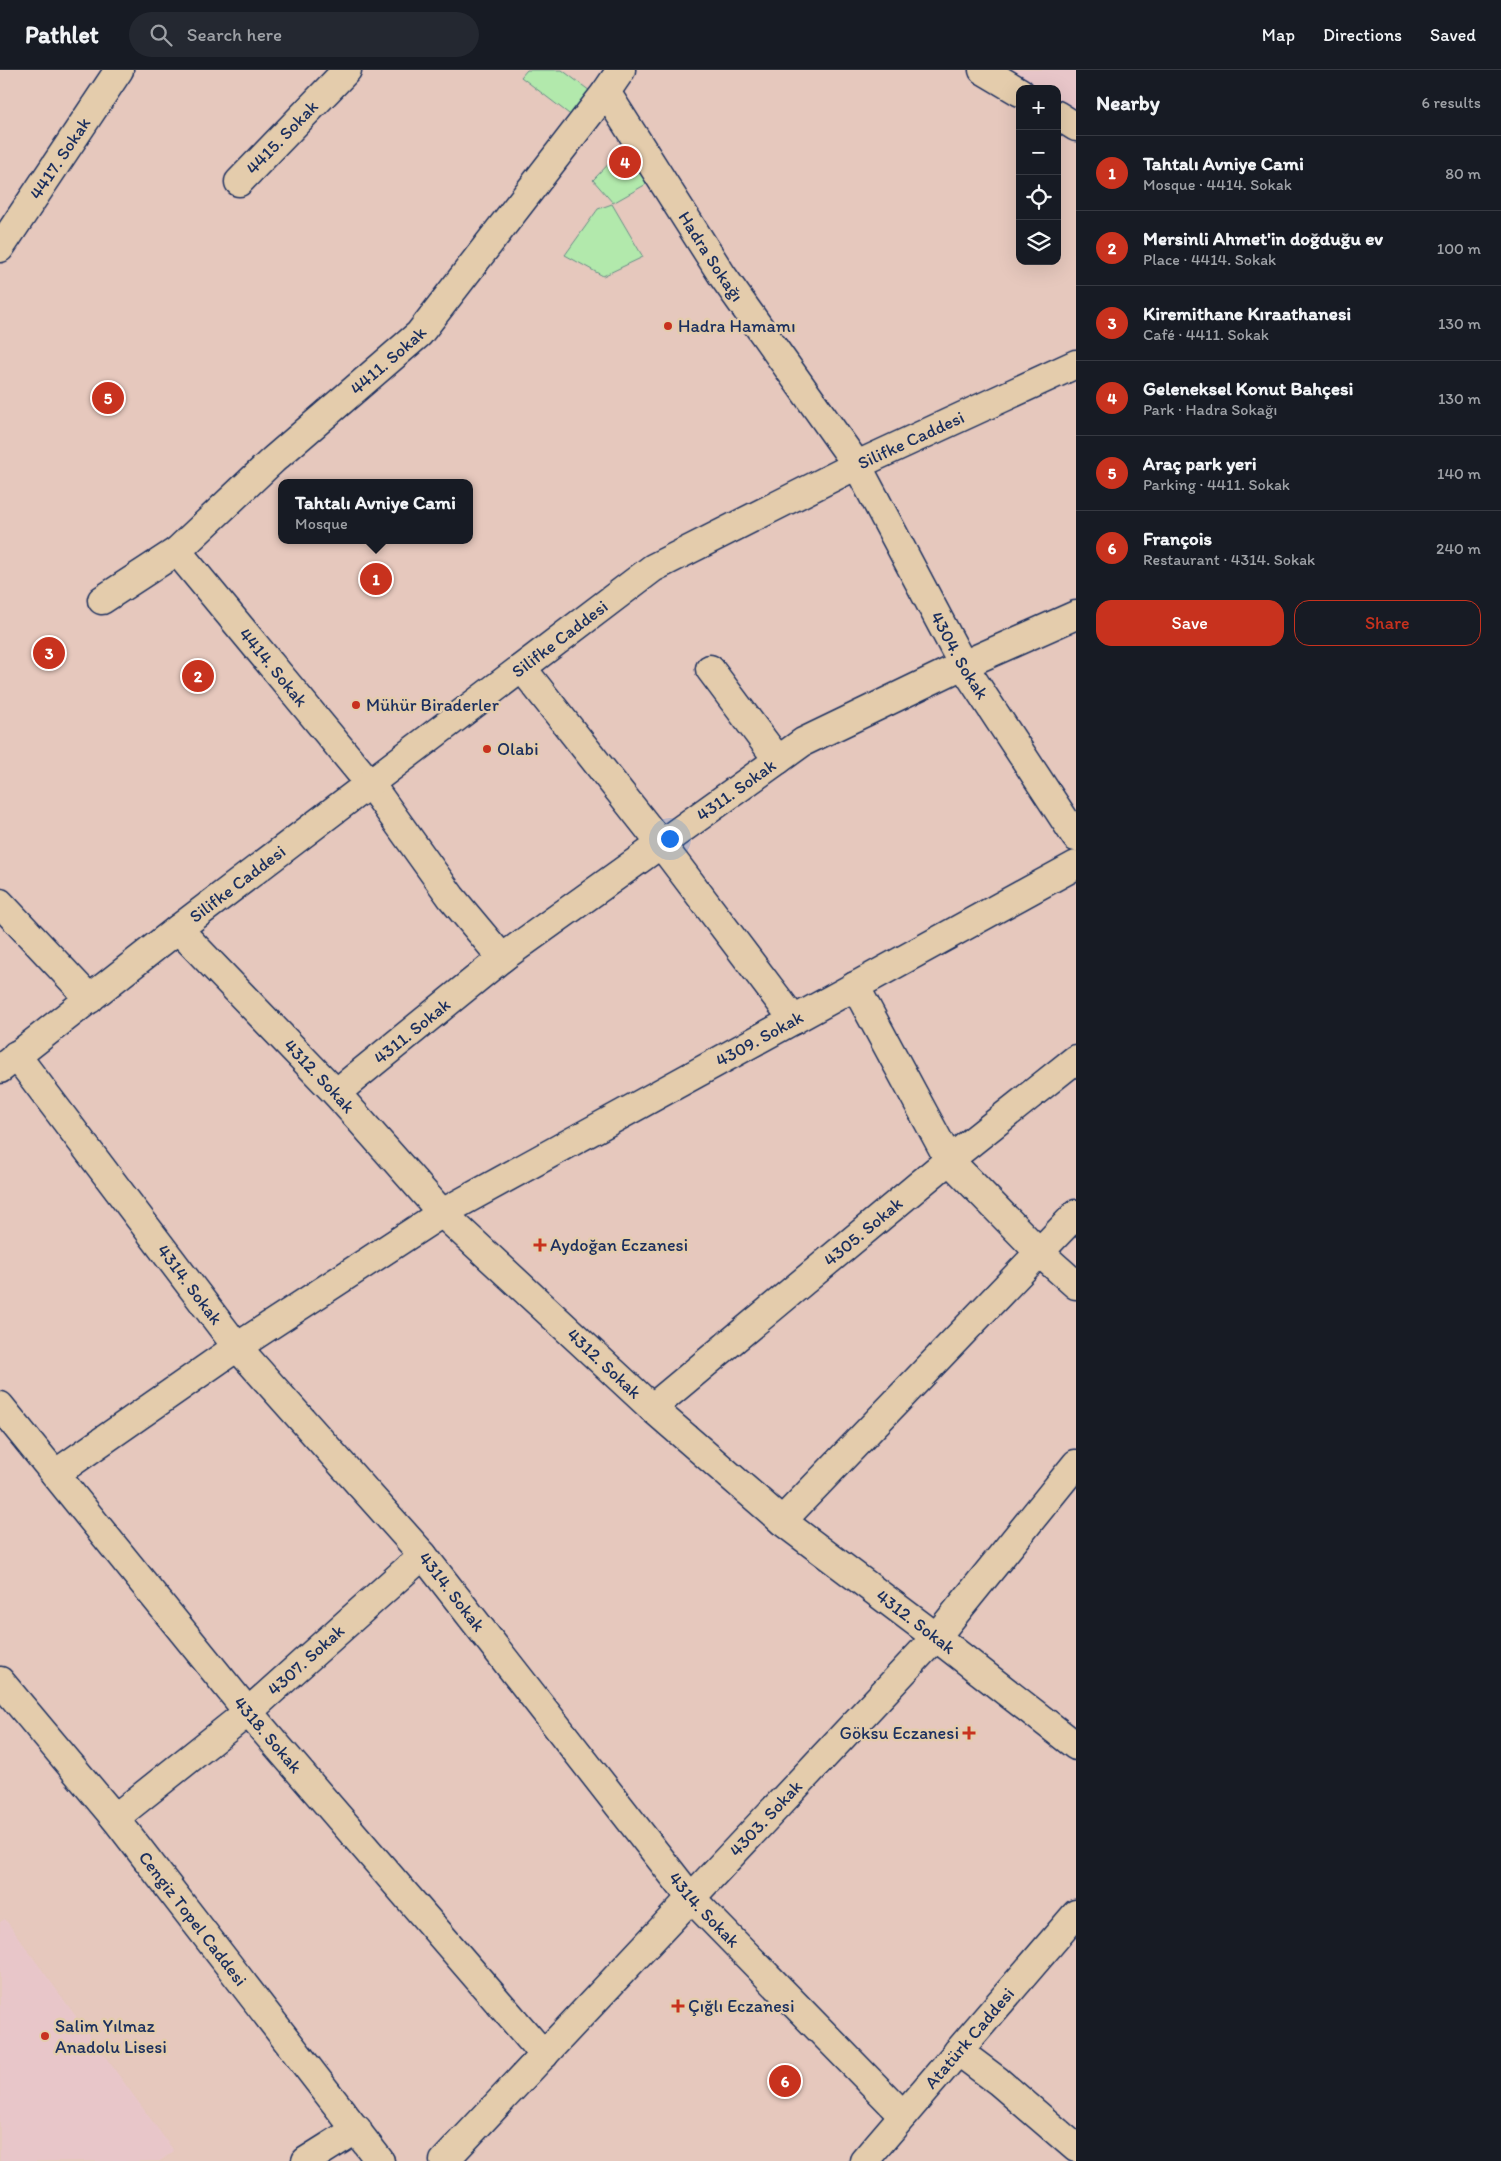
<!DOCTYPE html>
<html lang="en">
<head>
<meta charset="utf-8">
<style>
  :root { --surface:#171b24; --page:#242831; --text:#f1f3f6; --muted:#9ea1a6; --line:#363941; --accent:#c8321e }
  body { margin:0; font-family:Itim,sans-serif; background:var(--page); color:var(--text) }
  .controls { position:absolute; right:15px; top:15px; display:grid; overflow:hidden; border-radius:10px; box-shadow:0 5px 20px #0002 }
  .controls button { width:45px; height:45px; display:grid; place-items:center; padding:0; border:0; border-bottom:1px solid var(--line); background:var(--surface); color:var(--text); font:25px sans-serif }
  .you { position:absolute; left:669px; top:768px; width:18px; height:18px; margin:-12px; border:4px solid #fff; border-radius:50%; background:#1a73e8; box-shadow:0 0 0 8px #1a73e833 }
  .badge { display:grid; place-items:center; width:32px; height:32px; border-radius:50%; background:var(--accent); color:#fff; font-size:16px; font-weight:700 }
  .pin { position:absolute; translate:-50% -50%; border:2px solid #fff; box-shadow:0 1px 5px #0006 }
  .popup { position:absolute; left:278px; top:409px; width:195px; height:65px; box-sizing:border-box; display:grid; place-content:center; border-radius:10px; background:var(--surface); filter:drop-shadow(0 1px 4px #0005); font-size:16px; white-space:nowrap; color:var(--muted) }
  .popup b { font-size:19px; color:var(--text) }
  .popup::after { content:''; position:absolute; left:50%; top:100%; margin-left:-10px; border:10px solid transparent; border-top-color:var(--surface) }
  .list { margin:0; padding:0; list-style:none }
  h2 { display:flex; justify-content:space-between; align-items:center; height:65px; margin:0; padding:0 20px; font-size:21px }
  h2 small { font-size:16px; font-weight:400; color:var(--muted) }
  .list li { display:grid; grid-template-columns:32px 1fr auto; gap:15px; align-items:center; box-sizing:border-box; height:75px; padding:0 20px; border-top:1px solid var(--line) }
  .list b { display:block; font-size:19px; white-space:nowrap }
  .list p { margin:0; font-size:16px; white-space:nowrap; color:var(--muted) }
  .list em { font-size:16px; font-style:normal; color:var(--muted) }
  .actions { display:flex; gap:10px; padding:15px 20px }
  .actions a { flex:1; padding:11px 0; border:1px solid var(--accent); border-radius:15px; text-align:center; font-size:18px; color:var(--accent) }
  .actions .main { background:var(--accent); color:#fff }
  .icon { flex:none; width:28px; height:28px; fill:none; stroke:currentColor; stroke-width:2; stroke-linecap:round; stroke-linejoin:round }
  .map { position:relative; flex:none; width:1076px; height:2091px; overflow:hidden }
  header { display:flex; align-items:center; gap:30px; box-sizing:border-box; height:70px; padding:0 25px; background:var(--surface); border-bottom:1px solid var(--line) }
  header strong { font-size:24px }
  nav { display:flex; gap:28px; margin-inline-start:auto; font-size:18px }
  .search { width:350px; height:45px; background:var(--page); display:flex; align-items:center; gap:12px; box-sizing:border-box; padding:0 18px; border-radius:28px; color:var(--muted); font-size:19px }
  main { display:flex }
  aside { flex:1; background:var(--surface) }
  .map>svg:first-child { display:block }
  .built { fill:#e8c6c9 }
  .green { fill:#b2e9ac; stroke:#668c85 }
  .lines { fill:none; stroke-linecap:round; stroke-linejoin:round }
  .street-casing { stroke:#1b2f5e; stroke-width:31 }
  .secondary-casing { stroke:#1b2f5e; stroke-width:31 }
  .street { stroke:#e4ccac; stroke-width:28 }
  .secondary { stroke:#e4ccac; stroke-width:28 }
  .poi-dot { fill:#c8321e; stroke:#e4ccac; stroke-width:2 }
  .labels { text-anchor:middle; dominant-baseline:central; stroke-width:5; stroke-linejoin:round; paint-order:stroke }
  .street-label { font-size:18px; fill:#1b2f5e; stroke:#e4ccac }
  .poi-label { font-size:18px; fill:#1b2f5e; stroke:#e4ccac; text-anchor:start }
</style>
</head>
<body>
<header>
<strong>Pathlet</strong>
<div class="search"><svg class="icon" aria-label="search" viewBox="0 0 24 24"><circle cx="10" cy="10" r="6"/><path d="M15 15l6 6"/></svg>Search here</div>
<nav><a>Map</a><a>Directions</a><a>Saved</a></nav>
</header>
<main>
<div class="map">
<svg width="1076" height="2091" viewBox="0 0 1076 2091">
  <rect width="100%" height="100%" fill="#e6c8bd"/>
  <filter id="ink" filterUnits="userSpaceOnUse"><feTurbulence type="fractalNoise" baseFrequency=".02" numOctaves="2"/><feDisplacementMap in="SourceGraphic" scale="10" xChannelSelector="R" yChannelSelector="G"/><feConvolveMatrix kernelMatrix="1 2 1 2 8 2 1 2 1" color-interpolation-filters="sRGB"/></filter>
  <g filter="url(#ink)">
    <g class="built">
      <path d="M1006,0H1076V49L1057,36V19H1033Z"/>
      <path d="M5,1849L174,2081L160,2091H0V1852Z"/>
    </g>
    <g class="green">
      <path d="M527,0H562L594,24L573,47L521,7Z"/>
      <path d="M629,73L650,112L613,133L593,110Z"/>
      <path d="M612,134L643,187L603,206L565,185L598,139Z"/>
    </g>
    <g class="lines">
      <g class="street-casing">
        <g id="street">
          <path d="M983,0L1020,22"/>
          <path id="s1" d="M606,22L722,205L857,395L963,595L1076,767"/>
          <path d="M1057,45L1076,57"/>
          <path id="s2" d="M239,112L347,0"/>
          <path id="s3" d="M0,178L119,0"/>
          <path id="s4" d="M177,481L370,714L451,827L502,888"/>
          <path id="s5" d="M102,530L177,481L273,390L419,264L606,22L621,0"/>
          <path d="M522,598L661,774L794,950"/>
          <path d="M710,599L778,690"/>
          <path d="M0,833L90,929"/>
          <path id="s6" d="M178,859L336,1023L442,1143L652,1338L782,1451L936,1567L1076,1676"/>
          <path d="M855,916L949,1090L1039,1182L1076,1215"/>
          <path id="s7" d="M16,985L237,1277L423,1485L691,1828L903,2045"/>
          <path id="s8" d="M336,1023L502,888L803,672L963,595L1076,545"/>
          <path id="s9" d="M0,1336L248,1642L544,1985"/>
          <path id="s10" d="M652,1338L949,1090L1076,989"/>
          <path id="s11" d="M55,1404L237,1277L442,1143L1076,795"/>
          <path d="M782,1451L1076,1144"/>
          <path id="s12" d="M0,1611L115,1748L380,2091"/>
          <path id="s13" d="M115,1748L248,1642L423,1485"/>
          <path d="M958,1981L998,2011L1076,2078"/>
          <path d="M306,2091L357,2059"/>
          <path id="s14" d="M444,2091L936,1567L1076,1394"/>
          <path id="s15" d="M864,2091L1076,1844"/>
        </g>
      </g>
      <g class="secondary-casing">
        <g id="secondary">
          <path id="s16" d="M0,999L178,859L653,498L857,395L1076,294"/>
        </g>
      </g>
      <use href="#street" class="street"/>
      <use href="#secondary" class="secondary"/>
    </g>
  </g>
  <g class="poi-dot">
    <circle cx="668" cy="256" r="5"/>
    <circle cx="356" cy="635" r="5"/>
    <circle cx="487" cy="679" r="5"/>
    <path d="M537.5 1167.5h5v5h5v5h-5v5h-5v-5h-5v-5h5z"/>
    <path d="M966.5 1655.5h5v5h5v5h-5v5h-5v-5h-5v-5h5z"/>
    <path d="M675.5 1928.5h5v5h5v5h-5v5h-5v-5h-5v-5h5z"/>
    <circle cx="45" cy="1966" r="5"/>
  </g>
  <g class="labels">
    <g class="street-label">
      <text stroke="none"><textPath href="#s2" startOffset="62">4415. Sokak</textPath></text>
      <text stroke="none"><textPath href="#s3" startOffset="108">4417. Sokak</textPath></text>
      <text stroke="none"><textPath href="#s1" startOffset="195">Hadra Sokağı</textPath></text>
      <text stroke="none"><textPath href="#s5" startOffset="374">4411. Sokak</textPath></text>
      <text stroke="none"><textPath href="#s16" startOffset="1111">Silifke Caddesi</textPath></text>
      <text stroke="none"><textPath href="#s16" startOffset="706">Silifke Caddesi</textPath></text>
      <text stroke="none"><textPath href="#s1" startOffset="666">4304. Sokak</textPath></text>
      <text stroke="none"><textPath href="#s4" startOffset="151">4414. Sokak</textPath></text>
      <text stroke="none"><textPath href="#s8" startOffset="502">4311. Sokak</textPath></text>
      <text stroke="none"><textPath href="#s16" startOffset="301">Silifke Caddesi</textPath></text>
      <text stroke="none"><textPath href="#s8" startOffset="98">4311. Sokak</textPath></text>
      <text stroke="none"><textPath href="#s11" startOffset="829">4309. Sokak</textPath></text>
      <text stroke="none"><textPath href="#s6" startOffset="204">4312. Sokak</textPath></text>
      <text stroke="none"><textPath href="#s10" startOffset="275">4305. Sokak</textPath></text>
      <text stroke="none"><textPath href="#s7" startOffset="288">4314. Sokak</textPath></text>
      <text stroke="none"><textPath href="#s6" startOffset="609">4312. Sokak</textPath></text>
      <text stroke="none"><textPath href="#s7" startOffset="692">4314. Sokak</textPath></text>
      <text stroke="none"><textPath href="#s6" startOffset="1014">4312. Sokak</textPath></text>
      <text stroke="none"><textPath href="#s13" startOffset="248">4307. Sokak</textPath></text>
      <text stroke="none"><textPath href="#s9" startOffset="424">4318. Sokak</textPath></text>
      <text stroke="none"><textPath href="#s14" startOffset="470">4303. Sokak</textPath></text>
      <text stroke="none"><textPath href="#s7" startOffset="1098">4314. Sokak</textPath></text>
      <text stroke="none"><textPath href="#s12" startOffset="306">Cengiz Topel Caddesi</textPath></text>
      <text stroke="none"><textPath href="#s15" startOffset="162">Atatürk Caddesi</textPath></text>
    </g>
    <g class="poi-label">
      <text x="678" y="256">Hadra Hamamı</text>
      <text x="366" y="635">Mühür Biraderler</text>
      <text x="497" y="679">Olabi</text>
      <text x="550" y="1175">Aydoğan Eczanesi</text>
      <text x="959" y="1663" text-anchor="end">Göksu Eczanesi</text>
      <text x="688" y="1936">Çığlı Eczanesi</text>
      <text x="55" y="1956">Salim Yılmaz<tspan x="55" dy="21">Anadolu Lisesi</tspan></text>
    </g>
  </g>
</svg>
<div class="controls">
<button>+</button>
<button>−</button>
<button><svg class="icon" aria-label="locate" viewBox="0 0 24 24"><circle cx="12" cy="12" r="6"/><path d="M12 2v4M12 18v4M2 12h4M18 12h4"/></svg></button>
<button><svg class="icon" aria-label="layers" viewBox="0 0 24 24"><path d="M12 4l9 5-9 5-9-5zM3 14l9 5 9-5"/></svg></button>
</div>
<div class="you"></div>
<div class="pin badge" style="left:376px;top:509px">1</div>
<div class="popup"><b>Tahtalı Avniye Cami</b>Mosque</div>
<div class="pin badge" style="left:198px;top:606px">2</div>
<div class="pin badge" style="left:49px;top:583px">3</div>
<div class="pin badge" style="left:625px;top:92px">4</div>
<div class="pin badge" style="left:108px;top:328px">5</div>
<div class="pin badge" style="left:785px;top:2011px">6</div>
</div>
<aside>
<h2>Nearby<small>6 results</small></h2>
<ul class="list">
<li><span class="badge">1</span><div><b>Tahtalı Avniye Cami</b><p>Mosque · 4414. Sokak</p></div><em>80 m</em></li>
<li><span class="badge">2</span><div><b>Mersinli Ahmet'in doğduğu ev</b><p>Place · 4414. Sokak</p></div><em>100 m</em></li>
<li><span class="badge">3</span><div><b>Kiremithane Kıraathanesi</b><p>Café · 4411. Sokak</p></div><em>130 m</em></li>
<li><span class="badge">4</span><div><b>Geleneksel Konut Bahçesi</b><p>Park · Hadra Sokağı</p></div><em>130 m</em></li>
<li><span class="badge">5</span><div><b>Araç park yeri</b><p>Parking · 4411. Sokak</p></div><em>140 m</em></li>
<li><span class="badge">6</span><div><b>François</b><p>Restaurant · 4314. Sokak</p></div><em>240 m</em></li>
</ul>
<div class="actions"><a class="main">Save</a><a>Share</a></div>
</aside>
</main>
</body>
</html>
